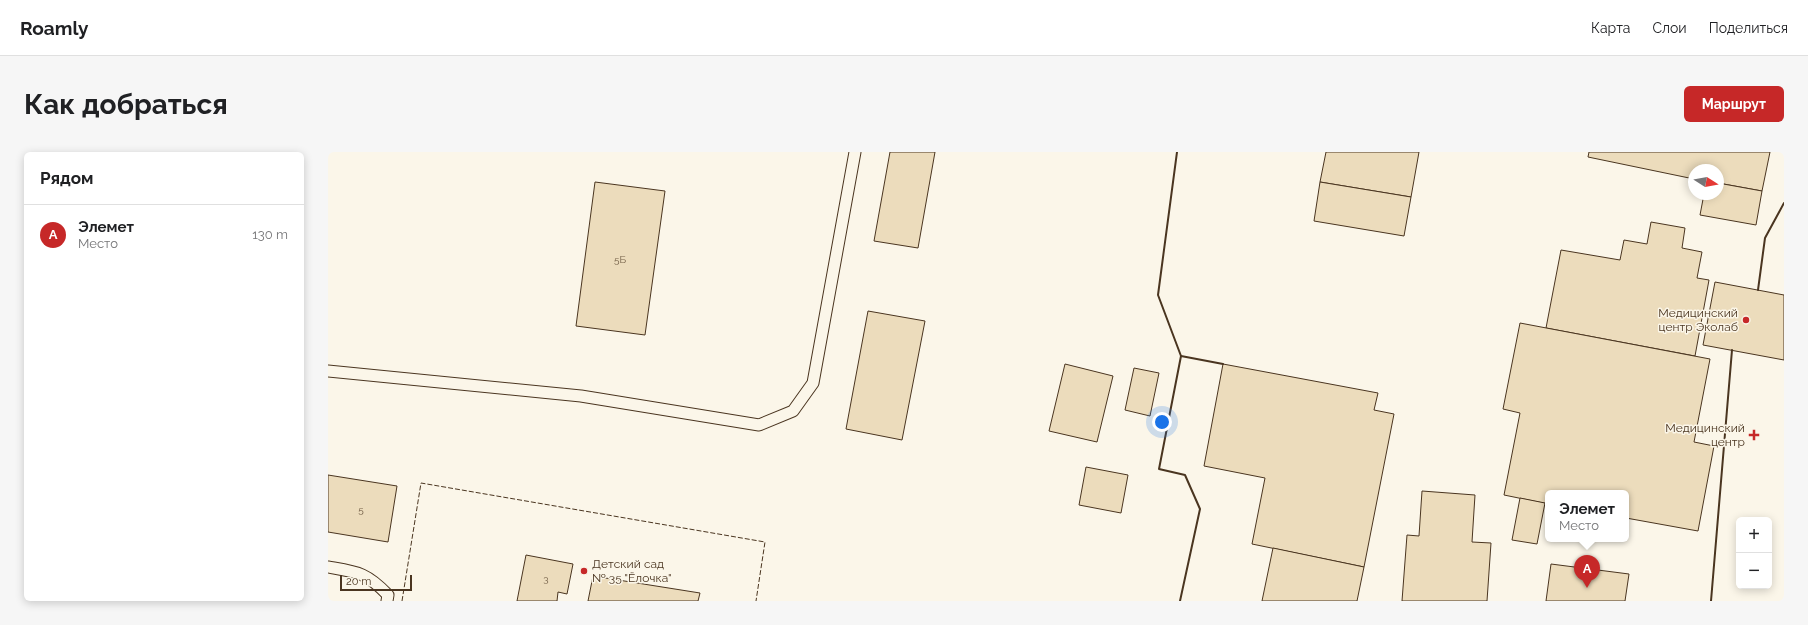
<!DOCTYPE html>
<html lang="ru">
<head>
<meta charset="utf-8">
<style>
  :root { --surface:#fff; --page:#f6f6f6; --text:#202124; --muted:#757577; --line:#e0e0e0; --accent:#c62828 }
  body { margin:0; font-family:Raleway,sans-serif; background:var(--page); color:var(--text) }
  .controls { position:absolute; right:12px; bottom:12px; display:grid; overflow:hidden; border-radius:6px; box-shadow:0 2px 10px #0003 }
  .controls button { width:36px; height:36px; display:grid; place-items:center; padding:0; border:0; border-bottom:1px solid var(--line); background:var(--surface); color:var(--text); font:20px sans-serif }
  .compass { position:absolute; left:1360px; top:12px; width:36px; height:36px; border-radius:50%; background:var(--surface); box-shadow:0 2px 10px #0003; rotate:101deg }
  .scale { position:absolute; left:12px; bottom:10px; width:72px; box-sizing:border-box; padding-left:4px; border:2px solid #4a3520; border-top:0; font-size:11px; line-height:14px; white-space:nowrap; color:#4a3520; -webkit-text-stroke:3px #fbf6e9; paint-order:stroke }
  .you { position:absolute; left:834px; top:270px; width:14px; height:14px; margin:-10px; border:3px solid #fff; border-radius:50%; background:#1a73e8; box-shadow:0 0 0 6px #1a73e833 }
  .badge { display:grid; place-items:center; width:26px; height:26px; border-radius:50%; background:var(--accent); color:#fff; font-size:13px; font-weight:700 }
  .pin { position:absolute; translate:-50% -33px; filter:drop-shadow(0 1px 2px #0008) }
  .pin::after { content:''; position:absolute; top:21px; width:14px; height:12px; background:inherit; clip-path:polygon(0 0,100% 0,50% 100%) }
  .popup { position:absolute; left:1217px; top:338px; width:84px; height:52px; box-sizing:border-box; display:grid; place-content:center; border-radius:6px; background:var(--surface); filter:drop-shadow(0 1px 3px #0005); font-size:13px; white-space:nowrap; color:var(--muted) }
  .popup b { font-size:15px; color:var(--text) }
  .popup::after { content:''; position:absolute; left:50%; top:100%; margin-left:-8px; border:8px solid transparent; border-top-color:var(--surface) }
  .list { margin:0; padding:0; list-style:none }
  h2 { display:flex; justify-content:space-between; align-items:center; height:52px; margin:0; padding:0 16px; font-size:17px }
  h2 small { font-size:13px; font-weight:400; color:var(--muted) }
  .list li { display:grid; grid-template-columns:26px 1fr auto; gap:12px; align-items:center; box-sizing:border-box; height:60px; padding:0 16px; border-top:1px solid var(--line) }
  .list b { display:block; font-size:15px; white-space:nowrap }
  .list p { margin:0; font-size:13px; white-space:nowrap; color:var(--muted) }
  .list em { font-size:13px; font-style:normal; color:var(--muted) }
  .map { position:relative; flex:none; width:1456px; height:449px; overflow:hidden; border-radius:6px }
  header { display:flex; align-items:center; gap:24px; box-sizing:border-box; height:56px; padding:0 20px; background:var(--surface); border-bottom:1px solid var(--line) }
  header strong { font-size:19px }
  nav { display:flex; gap:22px; margin-inline-start:auto; font-size:14px }
  .intro { display:flex; align-items:center; justify-content:space-between; box-sizing:border-box; height:96px; padding:0 24px }
  h1 { margin:0; font-size:28px }
  .button { padding:10px 18px; border-radius:6px; background:var(--accent); color:#fff; font-size:14px; font-weight:700 }
  main { display:flex; gap:24px; padding:0 24px }
  aside { flex:1; background:var(--surface); border-radius:6px; box-shadow:0 2px 10px #0003 }
  .map>svg:first-child { display:block }
  .building { fill:#ecdcbc; stroke:#4a3520 }
  .lines { fill:none; stroke-linecap:round; stroke-linejoin:round }
  .service-casing { stroke:#4a3520; stroke-width:13 }
  .service { stroke:#fbf6e9; stroke-width:11 }
  .fence { stroke:#4a3520; stroke-width:1; stroke-dasharray:5 2; stroke-linecap:butt }
  .wall { stroke:#4a3520; stroke-width:2 }
  .poi-dot { fill:#c62828; stroke:#fbf6e9; stroke-width:1.5 }
  .labels { text-anchor:middle; dominant-baseline:central; stroke-width:3; stroke-linejoin:round; paint-order:stroke }
  .number-label { font-size:10px; fill:#725f47 }
  .poi-label { font-size:12px; fill:#4a3520; stroke:#fbf6e9; text-anchor:end }
</style>
</head>
<body>
<header>
<strong>Roamly</strong>
<nav><a>Карта</a><a>Слои</a><a>Поделиться</a></nav>
</header>
<div class="intro"><h1>Как добраться</h1><a class="button">Маршрут</a></div>
<main>
<aside>
<h2>Рядом<small></small></h2>
<ul class="list">
<li><span class="badge">A</span><div><b>Элемет</b><p>Место</p></div><em>130 m</em></li>
</ul>
</aside>
<div class="map">
<svg width="1456" height="449" viewBox="0 0 1456 449">
  <rect width="100%" height="100%" fill="#fbf6e9"/>
  <g class="building">
    <path d="M562,0H607L590,96L546,89Z"/>
    <path d="M998,0H1091L1083,45L992,30Z"/>
    <path d="M1261,0H1442L1434,39L1390,31V18H1366V27L1260,5Z"/>
    <path d="M267,30L337,39L317,183L248,174Z"/>
    <path d="M992,30L1083,45L1076,84L986,69Z"/>
    <path d="M1390,31L1434,39L1428,73L1372,63L1376,42H1390Z"/>
    <path d="M1323,70L1357,76L1354,96L1374,100L1369,126L1381,128L1367,204L1218,176L1233,98L1292,108L1296,88L1319,92Z"/>
    <path d="M1387,130L1456,143V208L1375,193Z"/>
    <path d="M540,159L597,169L574,288L518,277Z"/>
    <path d="M1192,171L1382,207L1366,290L1386,294L1370,379L1298,366V341H1220V352L1176,343L1192,261L1175,257Z"/>
    <path d="M737,212L785,224L769,290L721,279Z"/>
    <path d="M895,212L1050,241L1046,258L1066,262L1036,415L924,392L937,326L876,314Z"/>
    <path d="M806,216L831,221L822,264L797,258Z"/>
    <path d="M758,315L800,323L793,361L751,353Z"/>
    <path d="M0,323L69,334L60,390L0,380Z"/>
    <path d="M1094,339L1147,343L1144,390L1163,391L1159,449H1074L1079,383L1091,384Z"/>
    <path d="M1192,346L1217,351L1209,392L1184,388Z"/>
    <path d="M945,396L1036,415L1029,449H934Z"/>
    <path d="M198,403L245,412L239,442L230,440L229,449H189Z"/>
    <path d="M1223,412L1301,422L1297,449H1218Z"/>
    <path d="M265,424L372,441L370,449H260Z"/>
  </g>
  <g class="lines">
    <g class="service-casing">
      <g id="service">
        <path d="M0,219L253,244L431,273L465,259L485,231L527,0"/>
        <path d="M0,415C29,420 38,420 60,443L59,449"/>
      </g>
    </g>
    <use href="#service" class="service"/>
    <path class="fence" d="M74,449L93,331L437,390L428,449"/>
    <g class="wall">
      <path d="M849,0L830,143L853,204"/>
      <path d="M1430,138L1437,86L1456,51"/>
      <path d="M852,449L872,357L857,323L831,317L853,204L895,212"/>
      <path d="M1383,449L1404,198"/>
    </g>
  </g>
  <g class="poi-dot">
    <circle cx="1418" cy="168" r="4"/>
    <path d="M1424 277h4v4h4v4h-4v4h-4v-4h-4v-4h4z"/>
    <circle cx="256" cy="419" r="4"/>
  </g>
  <g class="labels">
    <g class="number-label">
      <text x="292" y="107">5Б</text>
      <text x="33" y="357">5</text>
      <text x="218" y="426">3</text>
    </g>
    <g class="poi-label">
      <text x="1410" y="161">Медицинский<tspan x="1410" dy="14">центр Эколаб</tspan></text>
      <text x="1417" y="276">Медицинский<tspan x="1417" dy="14">центр</tspan></text>
      <text x="264" y="412" text-anchor="start">Детский сад<tspan x="264" dy="14">№ 35 "Ёлочка"</tspan></text>
    </g>
  </g>
</svg>
<div class="controls">
<button>+</button>
<button>−</button>
</div>
<svg class="compass" viewBox="-18 -18 36 36"><path d="M0-13l5 13h-10z" fill="#e53935"/><path d="M0 13l5-13h-10z" fill="#757577"/></svg>
<div class="scale">20 m</div>
<div class="you"></div>
<div class="pin badge" style="left:1259px;top:436px">A</div>
<div class="popup"><b>Элемет</b>Место</div>
</div>
</main>
</body>
</html>
